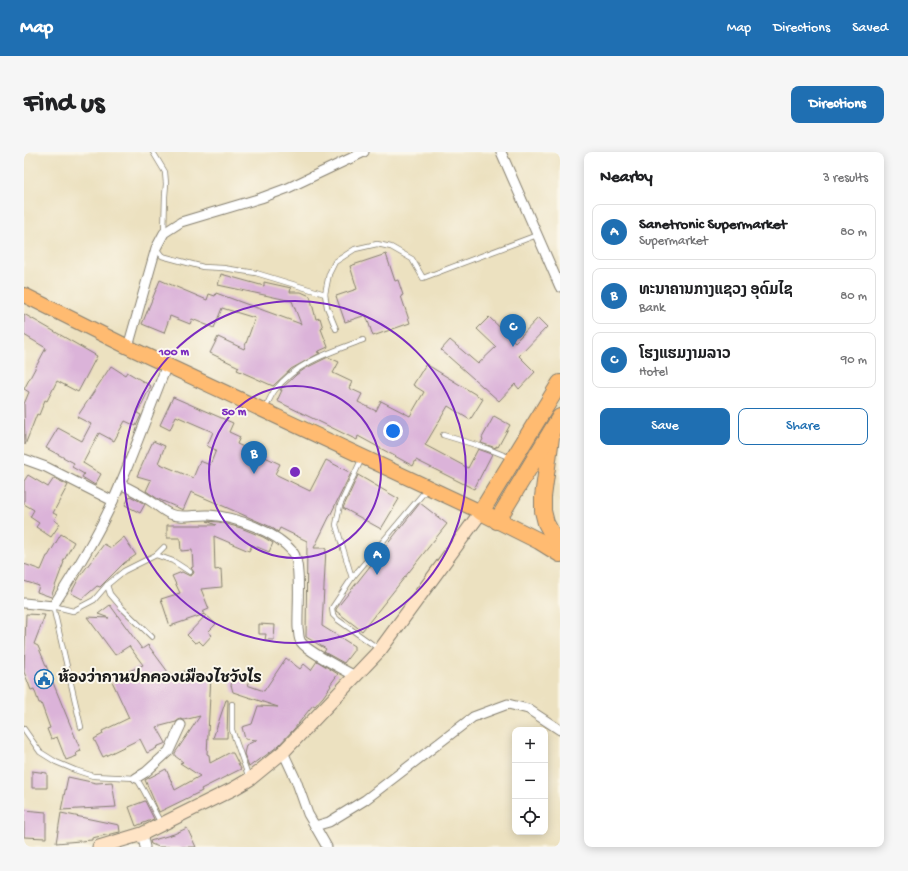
<!DOCTYPE html>
<html lang="en">
<head>
<meta charset="utf-8">
<style>
  :root { --surface:#fff; --page:#f6f6f6; --text:#202124; --muted:#757577; --line:#e0e0e0; --accent:#1f6fb2 }
  body { margin:0; font-family:"Gochi Hand","Noto Sans Lao","Playpen Sans Thai",sans-serif; background:var(--page); color:var(--text) }
  .controls { position:absolute; right:12px; bottom:12px; display:grid; overflow:hidden; border-radius:8px; box-shadow:0 2px 10px #0003 }
  .controls button { width:36px; height:36px; display:grid; place-items:center; padding:0; border:0; border-bottom:1px solid var(--line); background:var(--surface); color:var(--text); font:20px sans-serif }
  .you { position:absolute; left:369px; top:279px; width:14px; height:14px; margin:-10px; border:3px solid #fff; border-radius:50%; background:#1a73e8; box-shadow:0 0 0 6px #1a73e833 }
  .badge { display:grid; place-items:center; width:26px; height:26px; border-radius:50%; background:var(--accent); color:#fff; font-size:13px; font-weight:700 }
  .pin { position:absolute; translate:-50% -33px; filter:drop-shadow(0 1px 2px #0008) }
  .pin::after { content:''; position:absolute; top:21px; width:14px; height:12px; background:inherit; clip-path:polygon(0 0,100% 0,50% 100%) }
  .list { margin:0; padding:0; list-style:none }
  h2 { display:flex; justify-content:space-between; align-items:center; height:52px; margin:0; padding:0 16px; font-size:17px }
  h2 small { font-size:13px; font-weight:400; color:var(--muted) }
  .list li { display:grid; grid-template-columns:26px 1fr auto; gap:12px; align-items:center; box-sizing:border-box; height:56px; margin:0 8px 8px; padding:0 8px; border:1px solid var(--line); border-radius:8px }
  .list b { display:block; font-size:15px; white-space:nowrap }
  .list p { margin:0; font-size:13px; white-space:nowrap; color:var(--muted) }
  .list em { font-size:13px; font-style:normal; color:var(--muted) }
  .actions { display:flex; gap:8px; padding:12px 16px }
  .actions a { flex:1; padding:9px 0; border:1px solid var(--accent); border-radius:8px; text-align:center; font-size:14px; color:var(--accent) }
  .actions .main { background:var(--accent); color:#fff }
  .icon { flex:none; width:22px; height:22px; fill:none; stroke:currentColor; stroke-width:2; stroke-linecap:round; stroke-linejoin:round }
  .map { position:relative; flex:none; width:536px; height:695px; overflow:hidden; border-radius:8px }
  header { display:flex; align-items:center; gap:24px; box-sizing:border-box; height:56px; padding:0 20px; background:var(--accent); color:#fff }
  header strong { font-size:19px }
  nav { display:flex; gap:22px; margin-inline-start:auto; font-size:14px }
  .intro { display:flex; align-items:center; justify-content:space-between; box-sizing:border-box; height:96px; padding:0 24px }
  h1 { margin:0; font-size:28px }
  .button { padding:10px 18px; border-radius:8px; background:var(--accent); color:#fff; font-size:14px; font-weight:700 }
  main { display:flex; gap:24px; padding:0 24px }
  aside { flex:1; background:var(--surface); border-radius:8px; box-shadow:0 2px 10px #0003 }
  .map>svg:first-child { display:block }
  .building { fill:#dbb3d9 }
  .lines { fill:none; stroke-linecap:round; stroke-linejoin:round }
  .lane-casing { stroke:#847e6e; stroke-width:6 }
  .street-casing { stroke:#847e6e; stroke-width:11 }
  .secondary-casing { stroke:#847e6e; stroke-width:15 }
  .primary-casing { stroke:#847e6e; stroke-width:16 }
  .highway-casing { stroke:#847e6e; stroke-width:18 }
  .lane { stroke:#fff; stroke-width:4.5 }
  .street { stroke:#fff; stroke-width:9 }
  .secondary { stroke:#ffe4c6; stroke-width:13 }
  .primary { stroke:#ffbb71; stroke-width:14 }
  .highway { stroke:#ffbb71; stroke-width:16 }
  .ring { fill:none; stroke:#7b2cbf; stroke-width:2 }
  .labels { text-anchor:middle; dominant-baseline:central; stroke-width:4; stroke-linejoin:round; paint-order:stroke }
  .poi-label { font-size:15px; font-weight:bold; fill:#1c1c1c; stroke:#fbf7ec; text-anchor:start }
  .centre { fill:#7b2cbf; stroke:#fbf7ec; stroke-width:2 }
  .ring-label { font-size:12px; text-anchor:middle; font-weight:bold; fill:#7b2cbf; stroke:#fbf7ec; stroke-width:4; stroke-linejoin:round; paint-order:stroke }
</style>
</head>
<body>
<header>
<strong>Map</strong>
<nav><a>Map</a><a>Directions</a><a>Saved</a></nav>
</header>
<div class="intro"><h1>Find us</h1><a class="button">Directions</a></div>
<main>
<div class="map">
<svg width="536" height="695" viewBox="0 0 536 695">
  <rect width="100%" height="100%" fill="#fbf7ec"/>
  <filter id="ink" filterUnits="userSpaceOnUse"><feTurbulence type="fractalNoise" baseFrequency=".025" numOctaves="2"/><feDisplacementMap in="SourceGraphic" scale="8" xChannelSelector="R" yChannelSelector="G"/><feConvolveMatrix kernelMatrix="1 2 1 2 8 2 1 2 1" color-interpolation-filters="sRGB"/></filter>
  <filter id="wash" filterUnits="userSpaceOnUse"><feTurbulence type="fractalNoise" baseFrequency=".012" numOctaves="4" result="noise"/><feDisplacementMap in="SourceGraphic" scale="16" xChannelSelector="R" yChannelSelector="G"/><feGaussianBlur stdDeviation="0.9" result="paint"/><feColorMatrix in="noise" values="0 0 0 0 0 0 0 0 0 0 0 0 0 0 0 0 0 1.4 0 .05"/><feComposite in="paint" operator="in"/></filter>
  <g filter="url(#wash)">
    <rect width="100%" height="100%" fill="#ece1c0"/>
    <g id="blocks">
      <g class="building">
        <path d="M362,102L371,129L374,128L379,143L377,144L386,171L349,184L342,163L321,170L312,144L333,137L326,114Z"/>
        <path d="M197,122L240,134V130L267,136L266,140H277L286,144L292,167L296,166L299,176L297,177L304,195L293,200L296,201L267,217L249,234L213,218L215,215L186,201L194,185L220,197L231,166L198,156L190,176L168,167L166,172L146,164L140,181L118,172L136,128L183,148L185,142L191,144L192,141L277,172L268,149L194,133Z"/>
        <path d="M0,162L73,204L54,240L33,229L23,249L21,248L15,263L13,262L1,293L0,252L5,240L0,237L22,196L0,183Z"/>
        <path d="M465,165L491,190L514,166L523,175L495,204L511,220L495,237L491,232L475,249L417,198L426,188L454,212L472,195L453,177Z"/>
        <path d="M304,205L315,210L309,221L328,230L325,236L338,242L334,250L352,259L357,249L386,264L400,240L389,233L402,212L459,247L446,268L424,254L401,293L444,316L454,297L468,302L450,337L392,308L389,314L334,284L333,288L253,249L258,238H256L272,223L282,216Z"/>
        <path d="M87,214L101,223L103,220L127,234L113,261L117,263L112,274L101,269L90,289L75,281L59,311L77,322L71,333L58,325L60,322L48,315L50,311L22,296L34,276L58,289L67,272L53,265Z"/>
        <path d="M149,245L209,271L205,280L216,285L213,292L256,312L251,322L286,339L302,308L327,321L290,396H302L298,474L330,494V498L320,511L300,500L302,497L282,485L283,389L256,376L254,380L247,375L167,340L159,358L134,347L122,339L127,328L113,324L129,289L141,294L134,311L169,326L176,309L186,313L192,298L183,294L189,280L152,264L146,278L136,273Z"/>
        <path d="M470,264L486,273L474,295L472,294V296L457,291L459,287L458,286Z"/>
        <path d="M4,323L24,335L30,326L44,333L29,361L33,363L30,368L36,372L27,385L12,375L15,371L6,365L10,358L0,352V329Z"/>
        <path d="M334,323L375,347L357,377L319,356Z"/>
        <path d="M106,344L121,352L116,361L101,353Z"/>
        <path d="M396,351L423,372L338,479L312,459V457Z"/>
        <path d="M183,369L195,370L217,376L239,385L249,391L245,400L228,393L225,399L190,384L191,418L197,417L198,435L177,437L185,457L178,460L181,462L146,474L137,447L156,441L148,424L158,420L166,424L169,422L170,420L167,416L169,415L168,398L157,399L156,386H143V373H192Z"/>
        <path d="M37,382L50,390L39,410H40L27,445L13,440L15,434L0,429V412L17,418L23,404H24Z"/>
        <path d="M100,385L112,403L100,411L76,435L73,434L58,447L47,441L56,424L80,392L87,396Z"/>
        <path d="M86,453L118,497L124,493L147,524L167,517L169,522L187,523L183,602L185,603L186,611L205,601H209L217,617L177,637L178,639L135,660L121,628L142,617L151,638L176,624L156,611L159,610L151,604V601L176,564L160,568L156,567L152,570L133,575L142,591L132,595L133,596L123,601L116,587L79,605L70,587L79,582L78,579L105,566L87,527L119,513L105,494L91,503L63,465L85,466L74,462Z"/>
        <path d="M2,462L21,463L10,492L14,494L57,599L52,601L53,604L42,608L33,585L27,587L23,577L26,576L17,551H15L10,537L7,538L0,520Z"/>
        <path d="M182,463L192,472L184,480L188,483L179,493L175,489L171,491L163,483Z"/>
        <path d="M235,472L251,473L250,488H241L242,482H235Z"/>
        <path d="M262,506L276,517L280,512L287,518L293,509L314,522L306,533L307,534L299,545L291,554L289,553L270,577L254,594L241,604L238,606V605L225,615L220,602L222,593L233,588L221,587L218,575L228,572L234,554L254,555L209,540L207,533L210,524L225,529L223,533L240,539Z"/>
        <path d="M202,548H204L203,586H189Z"/>
        <path d="M8,619L23,621V636H8Z"/>
        <path d="M44,625L72,631L88,630L92,655L37,658Z"/>
        <path d="M121,649L130,667L112,674L105,655Z"/>
        <path d="M0,658L22,660V686L0,685Z"/>
        <path d="M37,661L95,673L96,680L68,686V688L32,691Z"/>
        <path d="M163,676L172,695H135L127,692L126,689L150,682Z"/>
      </g>
    </g>
  </g>
  <g filter="url(#ink)">
    <use href="#blocks" fill-opacity="0" stroke="#847e6e" stroke-width="1"/>
    <g class="lines">
      <g class="lane-casing">
        <g id="lane">
          <path d="M129,0L141,20L142,32L141,44L140,81"/>
          <path d="M132,96L138,104L179,115L199,116L232,121L301,142"/>
          <path d="M312,177L303,155L301,142L305,122L311,110L331,97L353,92L367,95L388,107L399,126L513,83"/>
          <path d="M241,257C244,251 247,243 251,238C273,210 307,200 339,188"/>
          <path d="M419,283L462,296L487,306"/>
          <path d="M132,403L149,409L166,420"/>
          <path d="M328,426L312,373L316,353L338,306"/>
          <path d="M83,433L86,442L98,456L128,485"/>
          <path d="M355,497L314,468L309,463L308,456L328,426L403,337"/>
          <path d="M208,552V578L225,626"/>
          <path d="M57,575L29,454L49,459L70,448L83,433L100,419L132,403L140,395"/>
          <path d="M0,577L16,600L32,610L51,618L69,624L112,626C122,640 128,656 137,671"/>
        </g>
      </g>
      <g class="street-casing">
        <g id="street">
          <path d="M477,0L536,135"/>
          <path d="M104,195L132,96L140,81L157,70L237,46L264,36L340,0"/>
          <path d="M0,307L22,315L89,349"/>
          <path d="M96,332C107,337 118,343 128,350C134,354 139,359 146,362C158,367 172,362 185,363C212,365 251,379 269,400C278,411 273,460 274,476C275,480 274,486 277,490C284,500 319,517 331,524"/>
          <path d="M0,451L29,454C51,420 73,385 89,349C109,304 125,258 143,213"/>
          <path d="M259,600L272,628L284,662L291,674L305,670L341,648L449,565L484,552L504,557L536,578"/>
          <path d="M112,626L122,620L145,599L157,573"/>
          <path d="M291,674L303,695"/>
          <path d="M118,682L121,695"/>
        </g>
      </g>
      <g class="secondary-casing">
        <path id="secondary" d="M75,695L118,682L209,637L226,627L259,600L356,498L457,360"/>
      </g>
      <g class="primary-casing">
        <path id="primary" d="M0,143L104,195L457,360"/>
      </g>
      <g class="highway-casing">
        <g id="highway">
          <path d="M536,231L457,360L515,389L536,402"/>
          <path d="M527,285L519,345V359L522,371L529,384L536,393"/>
          <path d="M473,369L536,265"/>
        </g>
      </g>
      <use href="#lane" class="lane"/>
      <use href="#street" class="street"/>
      <use href="#secondary" class="secondary"/>
      <use href="#primary" class="primary"/>
      <use href="#highway" class="highway"/>
    </g>
  </g>
  <g class="ring">
    <circle cx="271" cy="320" r="86"/>
    <circle cx="271" cy="320" r="171"/>
  </g>
  <defs>
    <g id="civic-ring" transform="scale(1)"><circle r="9.5" fill="#fbf7ec" stroke="#1f6fb2" stroke-width="1.5"/><path d="M-.6-6.5H3V-4.5H.6V-3L4-1V1h2V6H-6V1h2V-1L-.6-3ZM-1.2 2.5V6h2.4V2.5Z" fill="#1f6fb2"/></g>
  </defs>
  <g fill-rule="evenodd">
    <use href="#civic-ring" x="20" y="527"/>
  </g>
  <g class="labels">
    <g class="poi-label">
      <text x="34" y="527">ห้องว่ากานปกคองเมืองไชวังไร</text>
    </g>
  </g>
  <circle cx="271" cy="320" r="6" class="centre"/>
  <g class="ring-label">
    <text x="150" y="203">100 m</text>
    <text x="210" y="263">50 m</text>
  </g>
</svg>
<div class="controls">
<button>+</button>
<button>−</button>
<button><svg class="icon" aria-label="locate" viewBox="0 0 24 24"><circle cx="12" cy="12" r="6"/><path d="M12 2v4M12 18v4M2 12h4M18 12h4"/></svg></button>
</div>
<div class="you"></div>
<div class="pin badge" style="left:353px;top:423px">A</div>
<div class="pin badge" style="left:230px;top:322px">B</div>
<div class="pin badge" style="left:489px;top:195px">C</div>
</div>
<aside>
<h2>Nearby<small>3 results</small></h2>
<ul class="list">
<li><span class="badge">A</span><div><b>Sanetronic Supermarket</b><p>Supermarket</p></div><em>80 m</em></li>
<li><span class="badge">B</span><div><b>ທະນາຄານກາງແຊວງ ອຸດົມໄຊ</b><p>Bank</p></div><em>80 m</em></li>
<li><span class="badge">C</span><div><b>ໂຮງແຮມງາມລາວ</b><p>Hotel</p></div><em>90 m</em></li>
</ul>
<div class="actions"><a class="main">Save</a><a>Share</a></div>
</aside>
</main>
</body>
</html>
